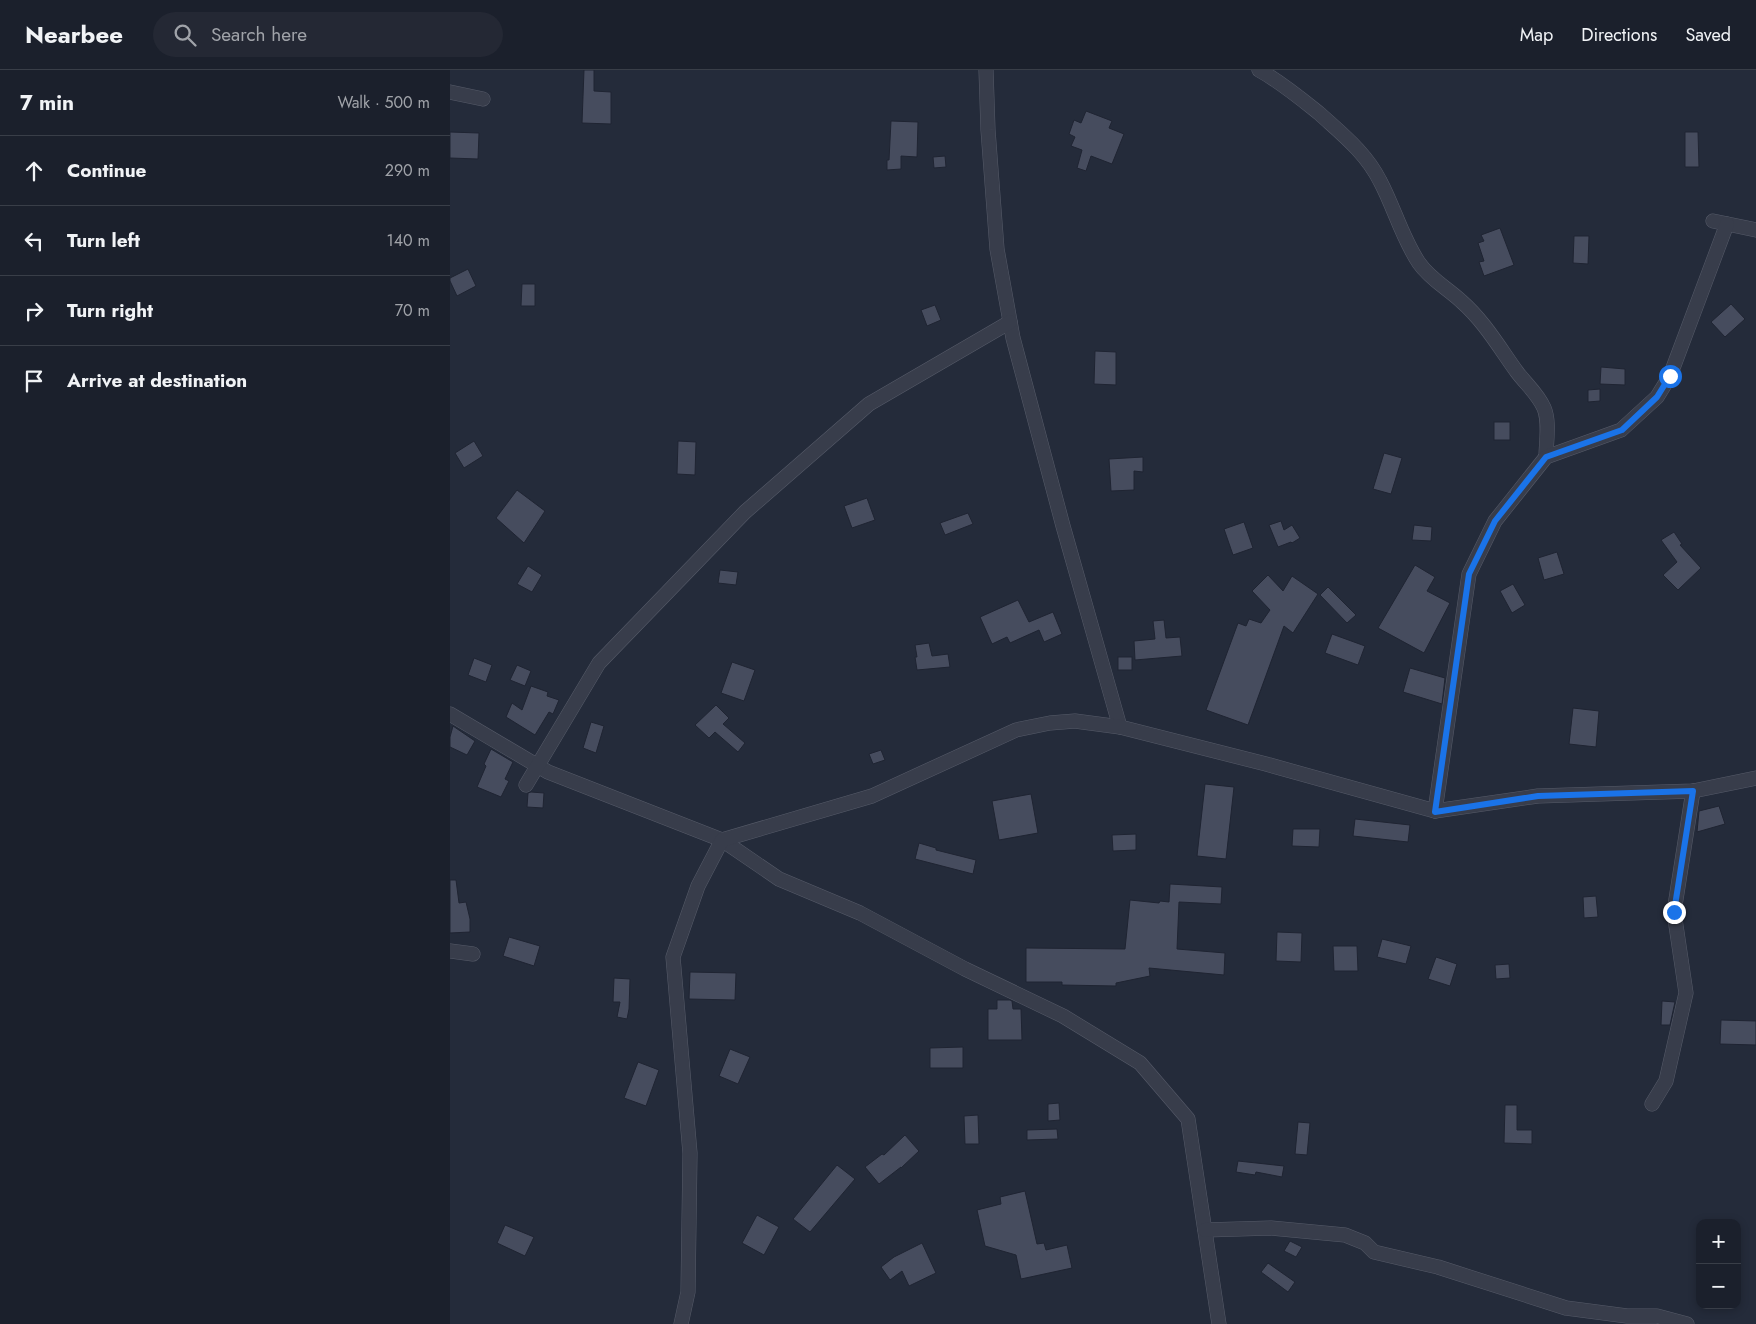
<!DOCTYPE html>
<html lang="en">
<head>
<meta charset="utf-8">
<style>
  :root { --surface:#1b202c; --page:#242834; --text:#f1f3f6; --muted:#a0a3a9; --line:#393e48 }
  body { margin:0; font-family:Jost,sans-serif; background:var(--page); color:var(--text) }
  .controls { position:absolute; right:15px; bottom:15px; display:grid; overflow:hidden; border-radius:10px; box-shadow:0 2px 8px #0003 }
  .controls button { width:45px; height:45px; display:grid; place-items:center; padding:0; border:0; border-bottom:1px solid var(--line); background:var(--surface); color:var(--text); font:25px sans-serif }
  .stop { position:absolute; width:15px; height:15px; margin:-11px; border:4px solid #1a73e8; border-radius:50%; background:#fff }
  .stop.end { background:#1a73e8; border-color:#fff; box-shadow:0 1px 5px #0008 }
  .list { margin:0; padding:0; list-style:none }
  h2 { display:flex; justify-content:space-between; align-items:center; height:65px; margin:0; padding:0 20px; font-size:21px }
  h2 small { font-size:16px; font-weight:400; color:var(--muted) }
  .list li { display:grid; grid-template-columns:32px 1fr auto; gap:15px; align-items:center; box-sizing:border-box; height:70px; padding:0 20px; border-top:1px solid var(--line) }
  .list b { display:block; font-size:19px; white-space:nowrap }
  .list em { font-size:16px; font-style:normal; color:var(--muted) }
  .icon { flex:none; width:28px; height:28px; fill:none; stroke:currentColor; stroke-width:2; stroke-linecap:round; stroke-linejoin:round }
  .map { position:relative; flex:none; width:1306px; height:1254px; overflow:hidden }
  header { display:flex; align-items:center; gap:30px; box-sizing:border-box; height:70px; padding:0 25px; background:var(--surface); border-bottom:1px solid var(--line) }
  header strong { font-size:24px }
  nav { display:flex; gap:28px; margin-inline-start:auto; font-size:18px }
  .search { width:350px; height:45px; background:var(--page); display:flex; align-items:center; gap:12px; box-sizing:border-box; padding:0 18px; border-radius:28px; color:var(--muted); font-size:19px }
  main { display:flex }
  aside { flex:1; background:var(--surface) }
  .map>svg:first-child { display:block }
  .building { fill:#464c5e; stroke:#1f2432 }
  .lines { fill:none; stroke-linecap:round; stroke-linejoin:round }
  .minor-casing { stroke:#565b69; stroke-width:15 }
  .minor { stroke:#383d4b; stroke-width:14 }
  .route { stroke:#1a73e8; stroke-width:6 }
</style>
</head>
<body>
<header>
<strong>Nearbee</strong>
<div class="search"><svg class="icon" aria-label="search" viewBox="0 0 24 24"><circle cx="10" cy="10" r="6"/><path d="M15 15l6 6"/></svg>Search here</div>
<nav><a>Map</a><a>Directions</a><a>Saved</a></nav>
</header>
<main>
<aside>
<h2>7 min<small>Walk · 500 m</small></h2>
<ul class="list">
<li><svg class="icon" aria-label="ahead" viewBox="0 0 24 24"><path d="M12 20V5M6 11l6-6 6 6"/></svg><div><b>Continue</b></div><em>290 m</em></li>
<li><svg class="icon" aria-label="left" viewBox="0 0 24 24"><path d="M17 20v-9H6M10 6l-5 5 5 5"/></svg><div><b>Turn left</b></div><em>140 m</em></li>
<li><svg class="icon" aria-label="right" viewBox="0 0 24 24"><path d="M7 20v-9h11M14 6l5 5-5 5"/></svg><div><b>Turn right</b></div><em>70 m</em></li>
<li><svg class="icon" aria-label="arrive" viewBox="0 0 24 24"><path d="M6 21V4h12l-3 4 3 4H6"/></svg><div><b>Arrive at destination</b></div></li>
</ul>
</aside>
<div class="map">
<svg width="1306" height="1254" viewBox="0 0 1306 1254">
  <rect width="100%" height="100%" fill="#242b3a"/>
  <g class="building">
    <path d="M134,0H144V21L161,22V54L132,53Z"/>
    <path d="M636,41L662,51L659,58L674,64L662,94L641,86L636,101L627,98L632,80L621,76L625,67L619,64L624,50L631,53Z"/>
    <path d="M441,51L468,52L467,87L451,86V99L437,100V90H439Z"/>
    <path d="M0,62L29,63L28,89L0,88Z"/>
    <path d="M1235,62H1248L1249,97H1235Z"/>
    <path d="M495,86L496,97L484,98L483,87Z"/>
    <path d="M1050,158L1064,195L1034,206L1029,192L1034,191L1028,173L1034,171L1031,165Z"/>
    <path d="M1124,166H1139L1138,194L1123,193Z"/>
    <path d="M18,199L26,216L7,226L0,211V208Z"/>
    <path d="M72,214H85V236H71Z"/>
    <path d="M1281,234L1295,249L1275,267L1261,252Z"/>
    <path d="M485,235L491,250L477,256L471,240Z"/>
    <path d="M645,281L666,282V315L644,314Z"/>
    <path d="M1151,297L1175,299V315L1150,314Z"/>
    <path d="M1150,319V331L1138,332V320Z"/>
    <rect x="1044" y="352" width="16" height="18"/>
    <path d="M24,371L33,386L14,398L5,383Z"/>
    <path d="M228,371L246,372L245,405L227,404Z"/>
    <path d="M934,383L952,388L941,424L923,419Z"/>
    <path d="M693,387V402L684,401V420L661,421L659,389Z"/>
    <path d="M67,420L95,441L74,473L46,448Z"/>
    <path d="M417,428L425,450L402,458L394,436Z"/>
    <path d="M518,443L523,454L495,465L490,453Z"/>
    <path d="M831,451L834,460L842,455L850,468L842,473L841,472L828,477L819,455Z"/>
    <path d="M794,452L803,478L783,485L774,459Z"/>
    <path d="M964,455L982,457L981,471L962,470Z"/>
    <path d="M1224,462L1232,474L1230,475L1251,498L1228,520L1213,505L1227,492L1211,470Z"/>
    <path d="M1107,482L1114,504L1094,510L1088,488Z"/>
    <path d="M965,495L985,507L977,521L1000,533L974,583L928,558Z"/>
    <path d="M78,496L92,505L82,522L67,514Z"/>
    <path d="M270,500L288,502L286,515L268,513Z"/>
    <path d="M818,505L833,521L842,506L868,524L843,563L834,556L798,655L756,640L788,553L796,556L799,549L811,553L820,540L802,521Z"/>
    <path d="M1063,514L1075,535L1062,543L1050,521Z"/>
    <path d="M878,517L906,545L897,553L870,525Z"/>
    <path d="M568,530L579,552L603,542L612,564L594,572L589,560L560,573L557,567L542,574L530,547Z"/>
    <path d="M714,550L716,568L730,567L732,586L685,590L684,571L705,569L703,551Z"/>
    <path d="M882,564L915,576L908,595L875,583Z"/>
    <path d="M479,573L482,586L498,584L500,597L467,600L465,587H467L465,575Z"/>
    <rect x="668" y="587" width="14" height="13"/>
    <path d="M24,588L42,595L36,612L18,605Z"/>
    <path d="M282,592L305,600L294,631L271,623Z"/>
    <path d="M67,595L81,601L75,616L60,610Z"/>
    <path d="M960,598L995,608L992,634L953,622Z"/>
    <path d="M81,616L98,622L97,626L109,630L103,644L99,642L85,665L56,647L62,633L72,640Z"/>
    <path d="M266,635L279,648L273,654L295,673L288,682L265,662L259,668L245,655Z"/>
    <path d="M1123,638L1149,641L1146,677L1119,674Z"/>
    <path d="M141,652L154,656L146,683L133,678Z"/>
    <path d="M3,656L25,671L17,685L0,677V667Z"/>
    <path d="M41,679L63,692L55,709L59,711L51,727L27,717L36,696L34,694Z"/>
    <path d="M431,680L435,690L423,694L419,684Z"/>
    <path d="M755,714L784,717L776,789L747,786Z"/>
    <path d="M81,722L94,723L93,738L77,737L78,723Z"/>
    <path d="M581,724L588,763L549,770L542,731Z"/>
    <path d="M1269,736L1275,754L1247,762L1249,741Z"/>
    <path d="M905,749L960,755L958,772L903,766Z"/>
    <path d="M843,759H870L869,777L842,776Z"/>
    <path d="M686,764V780L663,781L662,765Z"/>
    <path d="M469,773L486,778V780L526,790L523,804L465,789Z"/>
    <path d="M0,810H6L9,833L16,832L20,849V862L0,863Z"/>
    <path d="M720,814L772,817L771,834L729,832L727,879L775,883L774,905L699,898L700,906L666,913V916L612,915V912H576V878L675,879L680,830L709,833L710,831L719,832Z"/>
    <path d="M1146,826L1148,847L1134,848L1133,827Z"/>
    <path d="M827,862L852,863L851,892L826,891Z"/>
    <path d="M59,867L90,876L84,896L53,886Z"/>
    <path d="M932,869L961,876L956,894L927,887Z"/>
    <path d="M883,876H907L908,901H884Z"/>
    <path d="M986,887L1007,894L1000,916L978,909Z"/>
    <path d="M1059,894L1060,908L1046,909L1045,895Z"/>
    <path d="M240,902L286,903L285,930L239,929Z"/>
    <path d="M164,908L180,909L179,939L177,949L167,947L170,932H163Z"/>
    <path d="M547,930H560L562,931L563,939H571L572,970H538V939H547Z"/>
    <path d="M1212,931L1225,932L1220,955H1211Z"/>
    <path d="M1271,950L1306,951V975L1270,974Z"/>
    <path d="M513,977V998H480V978Z"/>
    <path d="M280,979L300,987L288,1014L269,1006Z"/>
    <path d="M188,992L209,1000L196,1036L174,1028Z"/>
    <path d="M609,1033L610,1050L598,1051V1034Z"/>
    <path d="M1055,1035H1067V1060H1082V1074L1054,1073Z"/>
    <path d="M528,1045L529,1074H515L514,1046Z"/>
    <path d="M848,1052L860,1053L857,1085L845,1084Z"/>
    <path d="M607,1059L608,1069L577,1070V1060Z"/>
    <path d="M455,1065L469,1081L451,1098V1097L429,1114L415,1097L432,1084L434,1085Z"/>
    <path d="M788,1091L834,1096L832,1107L806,1102L805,1105L786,1102Z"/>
    <path d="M387,1095L405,1109L360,1162L343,1149Z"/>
    <path d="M575,1121L587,1174L594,1173L596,1180L617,1175L622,1198L571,1209L566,1185L535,1176L527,1140L551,1134L550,1127Z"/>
    <path d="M307,1145L329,1157L314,1185L292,1173Z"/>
    <path d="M55,1155L84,1167L75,1186L47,1173Z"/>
    <path d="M840,1171L852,1177L846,1187L834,1181Z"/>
    <path d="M472,1173L486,1203L459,1216L452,1201L440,1210L431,1197L444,1187Z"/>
    <path d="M818,1193L845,1212L838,1222L811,1202Z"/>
  </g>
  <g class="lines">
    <g class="minor-casing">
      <g id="minor">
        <path d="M536,0L538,60L547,179L563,268L613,456L670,657"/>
        <path d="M809,0C831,12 850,28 870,44C893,65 916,83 930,111C944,137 952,168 969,193C980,209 997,218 1011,231C1034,251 1049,277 1067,302C1076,314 1088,324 1094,338C1100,352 1096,372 1096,387"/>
        <path d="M0,22L33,29"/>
        <path d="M1263,151L1306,160"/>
        <path d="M0,644L98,702L272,770L329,809L410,843L515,899L613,946L690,993L738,1049L769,1254"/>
        <path d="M76,715L149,593L295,442L419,334L560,252"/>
        <path d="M985,741L1019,504L1045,451L1096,387L1171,360L1207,327L1220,306L1277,154"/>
        <path d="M0,881L23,884"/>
        <path d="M1202,1034L1216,1011L1236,923L1224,842L1243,721"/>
        <path d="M755,1160L821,1158L895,1165L915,1173L924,1182L988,1197L1116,1238L1177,1246H1207L1237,1254"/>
        <path d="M231,1254L238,1222L240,1083L223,887L248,816L272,770L422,726L566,660L600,653L625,651L670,657L816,694L985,741L1088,726L1243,721L1306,708"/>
      </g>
    </g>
    <use href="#minor" class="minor"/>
  </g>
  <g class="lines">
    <path class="route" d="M1220,306L1207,327L1172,360L1096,387L1045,451L1019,504L985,742L1088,726L1243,721L1224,842"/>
  </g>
</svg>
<div class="controls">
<button>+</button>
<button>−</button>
</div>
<div class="stop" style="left:1220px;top:306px"></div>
<div class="stop end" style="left:1224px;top:842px"></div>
</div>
</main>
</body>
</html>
